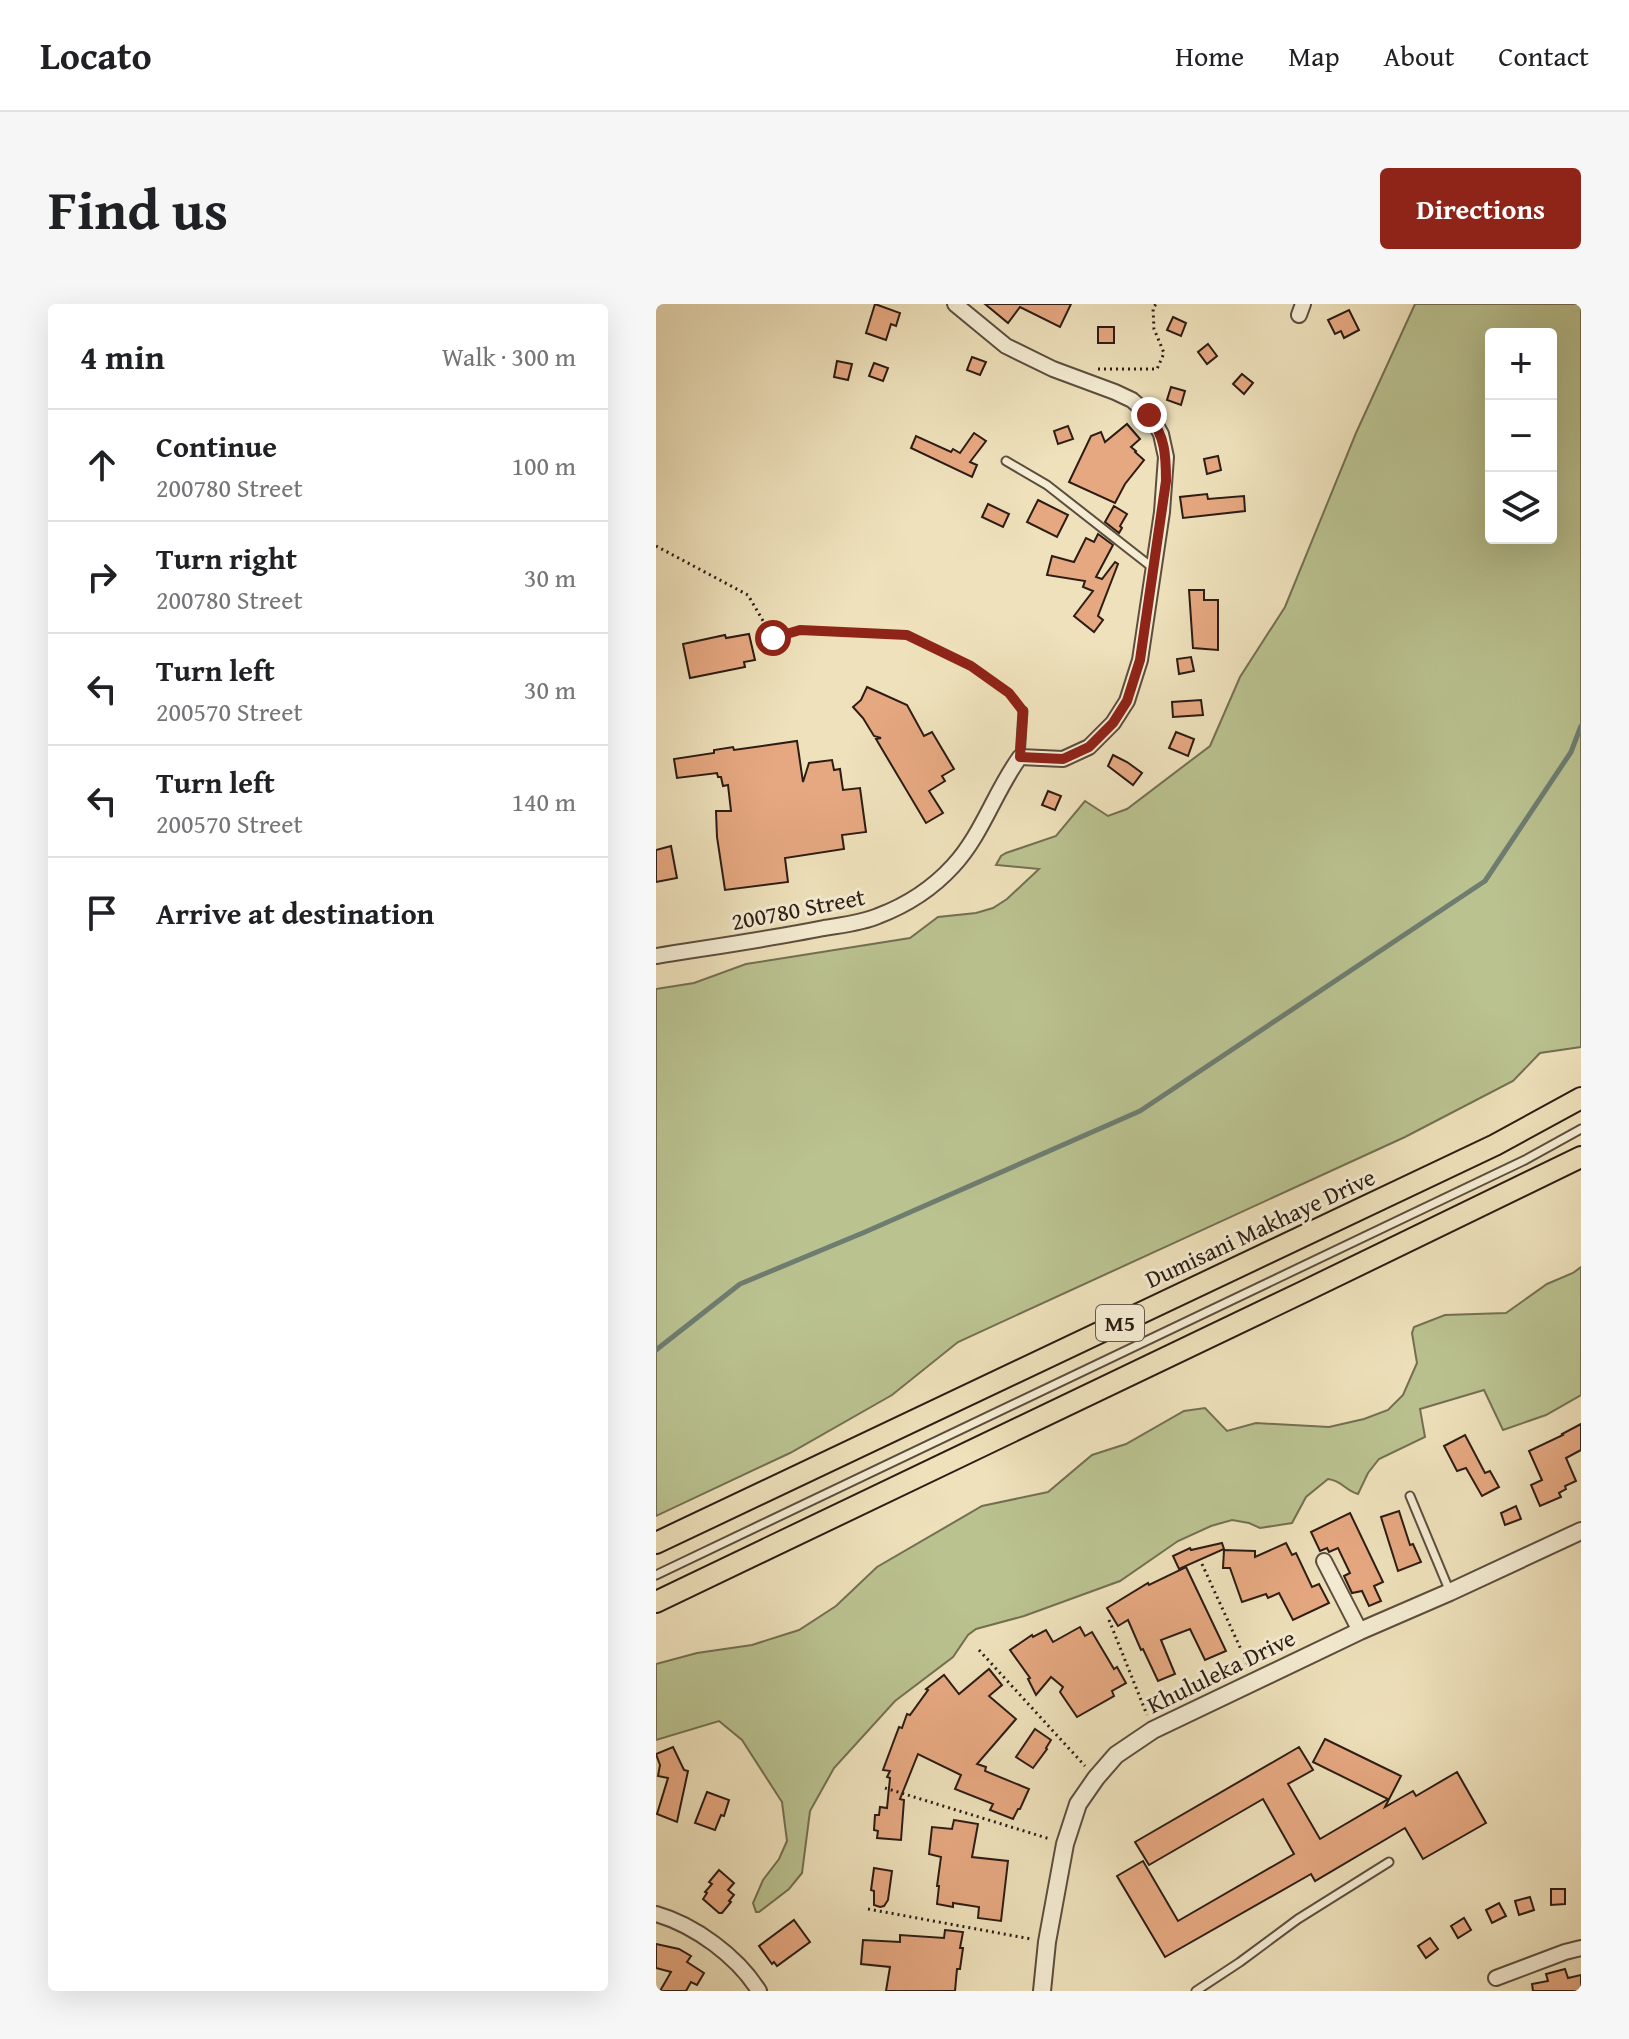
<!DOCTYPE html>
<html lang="en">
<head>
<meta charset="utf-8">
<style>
  :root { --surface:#fff; --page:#f6f6f6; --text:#202124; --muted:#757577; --line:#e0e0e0; --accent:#8f2418 }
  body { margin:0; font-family:"Gentium Book Plus",serif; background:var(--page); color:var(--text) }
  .controls { position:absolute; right:24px; top:24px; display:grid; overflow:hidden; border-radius:8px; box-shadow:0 8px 32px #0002 }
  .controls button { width:72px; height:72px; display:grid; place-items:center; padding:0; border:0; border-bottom:2px solid var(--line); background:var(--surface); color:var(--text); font:40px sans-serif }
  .stop { position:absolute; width:24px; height:24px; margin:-18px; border:6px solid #8f2418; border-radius:50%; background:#fff }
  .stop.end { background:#8f2418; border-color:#fff; box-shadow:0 2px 8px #0008 }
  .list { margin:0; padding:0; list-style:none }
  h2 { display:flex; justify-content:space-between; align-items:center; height:104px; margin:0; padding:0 32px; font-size:34px }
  h2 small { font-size:26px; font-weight:400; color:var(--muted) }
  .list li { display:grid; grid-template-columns:52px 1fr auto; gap:24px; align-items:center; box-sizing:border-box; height:112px; padding:0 32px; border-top:2px solid var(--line) }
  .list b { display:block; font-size:30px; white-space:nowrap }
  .list p { margin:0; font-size:26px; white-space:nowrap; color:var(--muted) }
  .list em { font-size:26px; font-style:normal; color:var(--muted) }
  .icon { flex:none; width:44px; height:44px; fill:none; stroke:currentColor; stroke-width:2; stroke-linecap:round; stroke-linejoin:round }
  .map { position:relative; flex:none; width:925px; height:1687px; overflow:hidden; border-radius:8px }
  header { display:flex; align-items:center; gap:48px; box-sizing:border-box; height:112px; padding:0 40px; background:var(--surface); border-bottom:2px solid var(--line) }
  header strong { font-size:38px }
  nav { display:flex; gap:44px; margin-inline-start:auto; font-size:28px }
  .intro { display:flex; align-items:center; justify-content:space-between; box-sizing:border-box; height:192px; padding:0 48px }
  h1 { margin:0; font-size:56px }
  .button { padding:20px 36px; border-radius:8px; background:var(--accent); color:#fff; font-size:28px; font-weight:700 }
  main { display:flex; gap:48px; padding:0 48px }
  aside { flex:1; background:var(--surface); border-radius:8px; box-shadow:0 8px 32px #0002 }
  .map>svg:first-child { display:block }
  .green { fill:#bac290; stroke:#736f52; stroke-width:2; fill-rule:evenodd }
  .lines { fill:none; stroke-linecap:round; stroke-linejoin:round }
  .stream { stroke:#6e7d70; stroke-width:5 }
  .building { fill:#e6a881; stroke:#2c1c14; stroke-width:2 }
  .service-casing { stroke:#5c4d3e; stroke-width:11 }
  .minor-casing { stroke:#5c4d3e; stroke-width:18 }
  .tertiary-casing { stroke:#5c4d3e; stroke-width:20 }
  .primary-casing { stroke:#2c1c14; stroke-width:24 }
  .path { stroke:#2c1c14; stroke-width:3; stroke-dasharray:2 4; stroke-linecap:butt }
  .service { stroke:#f4ecd3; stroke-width:7 }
  .minor { stroke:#f4ecd3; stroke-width:14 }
  .tertiary { stroke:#f4ecd3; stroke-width:16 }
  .primary { stroke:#eee1bb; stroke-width:20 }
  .route { stroke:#8f2418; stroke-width:10 }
  .labels { text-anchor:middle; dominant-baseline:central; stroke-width:6; stroke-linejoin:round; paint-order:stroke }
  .shield { fill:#f4ecd3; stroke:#685a4d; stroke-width:2 }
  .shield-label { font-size:22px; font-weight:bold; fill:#2c1c14 }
  .street-label { font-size:24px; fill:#2c1c14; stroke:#f4ecd3 }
</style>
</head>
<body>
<header>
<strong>Locato</strong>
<nav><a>Home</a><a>Map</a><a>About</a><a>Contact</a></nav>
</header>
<div class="intro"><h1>Find us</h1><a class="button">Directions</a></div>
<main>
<aside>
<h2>4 min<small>Walk · 300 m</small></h2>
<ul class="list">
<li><svg class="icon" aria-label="ahead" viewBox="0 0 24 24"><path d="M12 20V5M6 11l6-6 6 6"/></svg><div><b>Continue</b><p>200780 Street</p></div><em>100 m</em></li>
<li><svg class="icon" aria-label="right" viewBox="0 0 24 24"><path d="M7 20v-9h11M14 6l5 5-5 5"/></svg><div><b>Turn right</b><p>200780 Street</p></div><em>30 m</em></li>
<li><svg class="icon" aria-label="left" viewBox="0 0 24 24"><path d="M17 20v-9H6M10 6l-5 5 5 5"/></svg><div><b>Turn left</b><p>200570 Street</p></div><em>30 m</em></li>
<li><svg class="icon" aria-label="left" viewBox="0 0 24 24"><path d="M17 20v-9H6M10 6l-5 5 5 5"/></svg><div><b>Turn left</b><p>200570 Street</p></div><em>140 m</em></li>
<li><svg class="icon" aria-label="arrive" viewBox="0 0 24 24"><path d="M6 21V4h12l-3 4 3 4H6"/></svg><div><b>Arrive at destination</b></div></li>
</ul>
</aside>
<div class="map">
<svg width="925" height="1687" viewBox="0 0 925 1687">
  <rect width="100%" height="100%" fill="#eee1bb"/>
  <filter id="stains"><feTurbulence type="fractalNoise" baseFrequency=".0025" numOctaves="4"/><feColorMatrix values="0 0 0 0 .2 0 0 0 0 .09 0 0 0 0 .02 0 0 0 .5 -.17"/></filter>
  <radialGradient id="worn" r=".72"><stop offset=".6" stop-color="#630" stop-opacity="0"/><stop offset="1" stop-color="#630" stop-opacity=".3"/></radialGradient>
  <g class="green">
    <path d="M759,0H925V743L884,749L857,777L749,833L302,1038L236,1091L134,1149L0,1212V685L38,679L90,660L254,634L282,613L320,609L337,604L351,595L383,565L340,561L345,552L350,549L400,532L429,497L452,512L471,505L554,442L584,373L629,303L700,129ZM835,30H895V234H835Z"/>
    <path d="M925,963V1091L890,1111L847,1126L828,1086L764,1105L769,1133L723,1155L712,1169L702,1190C688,1186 687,1177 672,1175L650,1193L636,1219L604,1224L593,1219L576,1216L555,1222L522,1237L464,1277L368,1312L320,1325L312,1331L297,1353L239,1397L178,1464L154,1507L146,1569L133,1585L103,1608H100L97,1599L107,1576L123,1555L131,1537L126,1498L86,1436L63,1417L0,1436V1360L41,1349L96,1341L143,1326L180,1302L221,1263L326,1202L392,1188L436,1151L470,1140L528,1107L549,1104L571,1127L600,1119L673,1123L708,1115L732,1106L747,1091L761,1059L756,1029L758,1023L789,1011L850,1009L891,980L917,969Z"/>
  </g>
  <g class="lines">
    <path class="stream" d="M0,1046L84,980L209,928L484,807L829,577L915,448L925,422"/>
  </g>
  <g class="building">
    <path d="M219,0L244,9L240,22L235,20L230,36L210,29Z"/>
    <path d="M329,0H415L404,23L364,3L352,19Z"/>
    <path d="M693,6L703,26L688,34L685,27L679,30L672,16Z"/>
    <path d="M517,13L530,19L525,32L511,26Z"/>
    <rect x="442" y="23" width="16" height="16"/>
    <path d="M552,40L561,52L551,60L542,48Z"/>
    <path d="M316,53L330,58L324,71L311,66Z"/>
    <path d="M181,57L196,60L192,76L178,73Z"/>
    <path d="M218,59L232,64L227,77L213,72Z"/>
    <path d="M586,70L597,79L588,90L577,80Z"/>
    <path d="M515,83L529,87L525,101L511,96Z"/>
    <path d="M471,120L484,135L475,143L480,147L479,148L488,156L469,180L459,199L413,178L435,132L445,128L449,138Z"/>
    <path d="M412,122L417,135L402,140L398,127Z"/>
    <path d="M318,129L330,137L314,158L321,161L316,173L255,144L260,132L295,148L297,145L304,149Z"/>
    <path d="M562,152L565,166L551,170L548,155Z"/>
    <path d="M551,190L552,195L588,192L589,207L527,214L524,193Z"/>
    <path d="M382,196L412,211L401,233L371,218Z"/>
    <path d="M332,200L353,210L347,223L326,213Z"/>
    <path d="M458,202L471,210L464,222L466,224L463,229L449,218Z"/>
    <path d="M442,230L457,241L440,273L446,275L459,258L462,260L442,312L447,316L438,328L418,312L437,287L427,283L429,277L391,271L396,252L418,258L430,234L438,238Z"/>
    <path d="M533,286H548V296H562V346L537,344Z"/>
    <path d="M93,330L99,356L88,358L89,363L34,374L27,340L69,331L70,334Z"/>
    <path d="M535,353L538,367L523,370L521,355Z"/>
    <path d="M211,383L251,401L268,432L276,428L298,465L286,472L289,477L273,487L287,509L270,519L220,435L225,434L218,432L207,414L197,403L205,396Z"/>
    <path d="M545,396L547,411L517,413L516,398Z"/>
    <path d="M520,428L538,435L532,452L513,444Z"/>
    <path d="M141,437L147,478L153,459L176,456L178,466L184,465L187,486L204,484L210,528L186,531L188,545L129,554L132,578L69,586L61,533L60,507H75L72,481L67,482L65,473H62L61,469L21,474L18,455L58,449V446L77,443L78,446Z"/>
    <path d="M457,451L471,458L486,469L477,481L452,462Z"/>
    <path d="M392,487L405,492L399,506L386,501Z"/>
    <path d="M15,542L21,574L0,578V546Z"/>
    <path d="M925,1120V1146L910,1154L920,1177L909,1182L910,1185L903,1189L905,1193L884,1202L875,1181L886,1176L873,1147L907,1131L906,1130Z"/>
    <path d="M809,1131L829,1169L834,1167L843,1183L826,1192L810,1164L801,1167L788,1142Z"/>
    <path d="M860,1202L865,1215L849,1221L845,1209Z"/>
    <path d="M743,1207L754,1241L757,1240L765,1258L742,1267L725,1213Z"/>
    <path d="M694,1209L727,1278L718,1282L725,1297L713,1302L706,1287L696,1289L688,1272L694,1269L682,1244L673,1248L671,1244L664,1247L655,1228Z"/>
    <path d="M566,1239L568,1245L523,1265L517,1252L534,1244L535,1246Z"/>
    <path d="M630,1239L636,1251L640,1249L656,1283L663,1280L673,1299L637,1316L623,1289L612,1294L610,1290L586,1298L574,1264H567L568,1246L599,1247V1253Z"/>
    <path d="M530,1263L570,1347L549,1356L534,1325L505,1336L519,1370L502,1377L487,1345L485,1346L472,1316L462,1322L451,1304L492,1279L493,1281Z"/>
    <path d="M424,1323L429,1332L436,1328L458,1365L461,1363L470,1379L456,1387L458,1392L421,1413L404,1388L407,1383L395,1373L380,1391L372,1375L374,1374L354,1346L376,1331L377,1333L390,1326L397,1338Z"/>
    <path d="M333,1365L346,1381L333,1392L360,1415L321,1460L330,1463L329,1467L373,1485L364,1505H362L357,1515L334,1506L337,1500L299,1485L305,1471L262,1450L244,1495L248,1496L245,1536L221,1534L222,1527L218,1526L219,1511H223L224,1503L231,1504L234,1474L231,1473L234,1467L227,1466L243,1423L246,1424L251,1410L254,1411L272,1386L270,1385L288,1371L303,1390Z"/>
    <path d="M379,1425L395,1436L390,1444L391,1445L377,1464L360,1453Z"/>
    <path d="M669,1435L745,1472L729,1503L757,1487L760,1492L801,1468L830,1519L767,1555L749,1524L659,1577L655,1570L509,1653L461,1572L487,1557L522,1617L638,1550L607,1495L493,1561L479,1538L643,1443L657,1466L632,1480L664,1535L732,1495L657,1458Z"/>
    <path d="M17,1443L28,1466L32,1467L21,1518L1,1510L12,1474L2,1472L4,1461L0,1450Z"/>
    <path d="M51,1488L73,1496L68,1512L65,1511L59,1526L39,1519Z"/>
    <path d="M298,1516L322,1520L316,1553L352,1557L345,1617L322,1614L323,1603L297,1599V1603L281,1600L283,1582H281L285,1553L273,1550L276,1523L296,1525Z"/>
    <path d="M218,1564L236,1567L232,1596L228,1602L224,1603L218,1601V1587L215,1586Z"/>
    <path d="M63,1566L78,1579L72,1586L78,1591L73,1597L75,1598L66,1609H63L47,1595L51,1589L49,1588L56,1580L53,1578Z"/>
    <path d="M895,1585H909V1600L895,1601Z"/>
    <path d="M874,1593L878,1606L863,1611L859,1597Z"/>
    <path d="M843,1599L850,1612L836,1619L830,1606Z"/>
    <path d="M808,1614L815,1626L802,1634L795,1622Z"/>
    <path d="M138,1616L154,1638L121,1662L118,1658L116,1660L103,1642Z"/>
    <path d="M289,1626L307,1628L304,1644H307L304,1665H301L299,1687H230L234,1663L205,1660L207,1636L244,1638V1631L288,1634Z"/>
    <path d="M774,1634L782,1645L770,1654L762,1642Z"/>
    <path d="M0,1640L23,1645L35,1652L31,1658L48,1669L41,1681L35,1678L30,1687H4L15,1668L0,1664Z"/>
    <path d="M909,1665L912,1674L925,1671V1687H877L876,1680L892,1677L890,1670Z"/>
  </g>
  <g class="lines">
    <g class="service-casing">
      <g id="service">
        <path d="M350,157L391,181L497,264"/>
        <path d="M364,453L367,407"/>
        <path d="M754,1192L794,1288"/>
        <path d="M0,1271L869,856L925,825"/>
        <path d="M540,1687L584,1658L642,1615L733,1558"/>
      </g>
    </g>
    <g class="minor-casing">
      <g id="minor">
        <path d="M643,11L647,0"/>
        <path d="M0,652C56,643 113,635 168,624C186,621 206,619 222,612C251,601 276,585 297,562C326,531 339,487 364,453L407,455L433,443L457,419L471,397L484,356L506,208L510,153L505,130L500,121L493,111L476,96L459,88L397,65L350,42L299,0"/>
        <path d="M668,1257L704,1327"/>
        <path d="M0,1610C39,1621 82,1653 103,1687"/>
        <path d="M840,1674L909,1648L925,1644"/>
      </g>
    </g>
    <g class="tertiary-casing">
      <path id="tertiary" d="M386,1687L391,1638L409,1540L422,1500L440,1474L460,1451L497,1426L704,1327L794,1288L925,1227"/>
    </g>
    <g class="primary-casing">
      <g id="primary">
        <path d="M0,1239L839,841L925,794"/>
        <path d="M0,1298L647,988L925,853"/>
      </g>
    </g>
    <g class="path">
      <path d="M442,65H501L508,49L498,25L497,4L500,0"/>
      <path d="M0,242L92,291L117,334L144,326L251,331L315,362L353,389L361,400"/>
      <path d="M546,1260L593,1363"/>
      <path d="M453,1316L491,1411"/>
      <path d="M323,1346L429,1462"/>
      <path d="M229,1484L394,1535"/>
      <path d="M212,1605L375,1635"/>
    </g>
    <use href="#service" class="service"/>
    <use href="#minor" class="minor"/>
    <use href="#tertiary" class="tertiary"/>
    <use href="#primary" class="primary"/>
  </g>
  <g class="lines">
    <path class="route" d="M117,334L144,326L251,331L315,362L353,389L367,407L364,453L407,455L433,443L457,419L471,397L484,356L510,177C510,150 509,133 493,111"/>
  </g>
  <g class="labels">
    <rect class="shield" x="440" y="1001" width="48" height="36" rx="6"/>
    <g class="shield-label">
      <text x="464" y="1019">M5</text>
    </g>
    <g class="street-label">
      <text transform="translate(142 605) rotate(-11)">200780 Street</text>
      <text transform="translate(604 924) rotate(-25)">Dumisani Makhaye Drive</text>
      <text transform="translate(565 1367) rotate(-26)">Khululeka Drive</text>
    </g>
  </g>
  <rect width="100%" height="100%" filter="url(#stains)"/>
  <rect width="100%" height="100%" fill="url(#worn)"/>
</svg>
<div class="controls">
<button>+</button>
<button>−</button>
<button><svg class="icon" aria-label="layers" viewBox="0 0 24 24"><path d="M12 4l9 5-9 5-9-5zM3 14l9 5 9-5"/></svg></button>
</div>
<div class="stop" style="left:117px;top:334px"></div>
<div class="stop end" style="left:493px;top:111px"></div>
</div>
</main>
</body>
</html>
